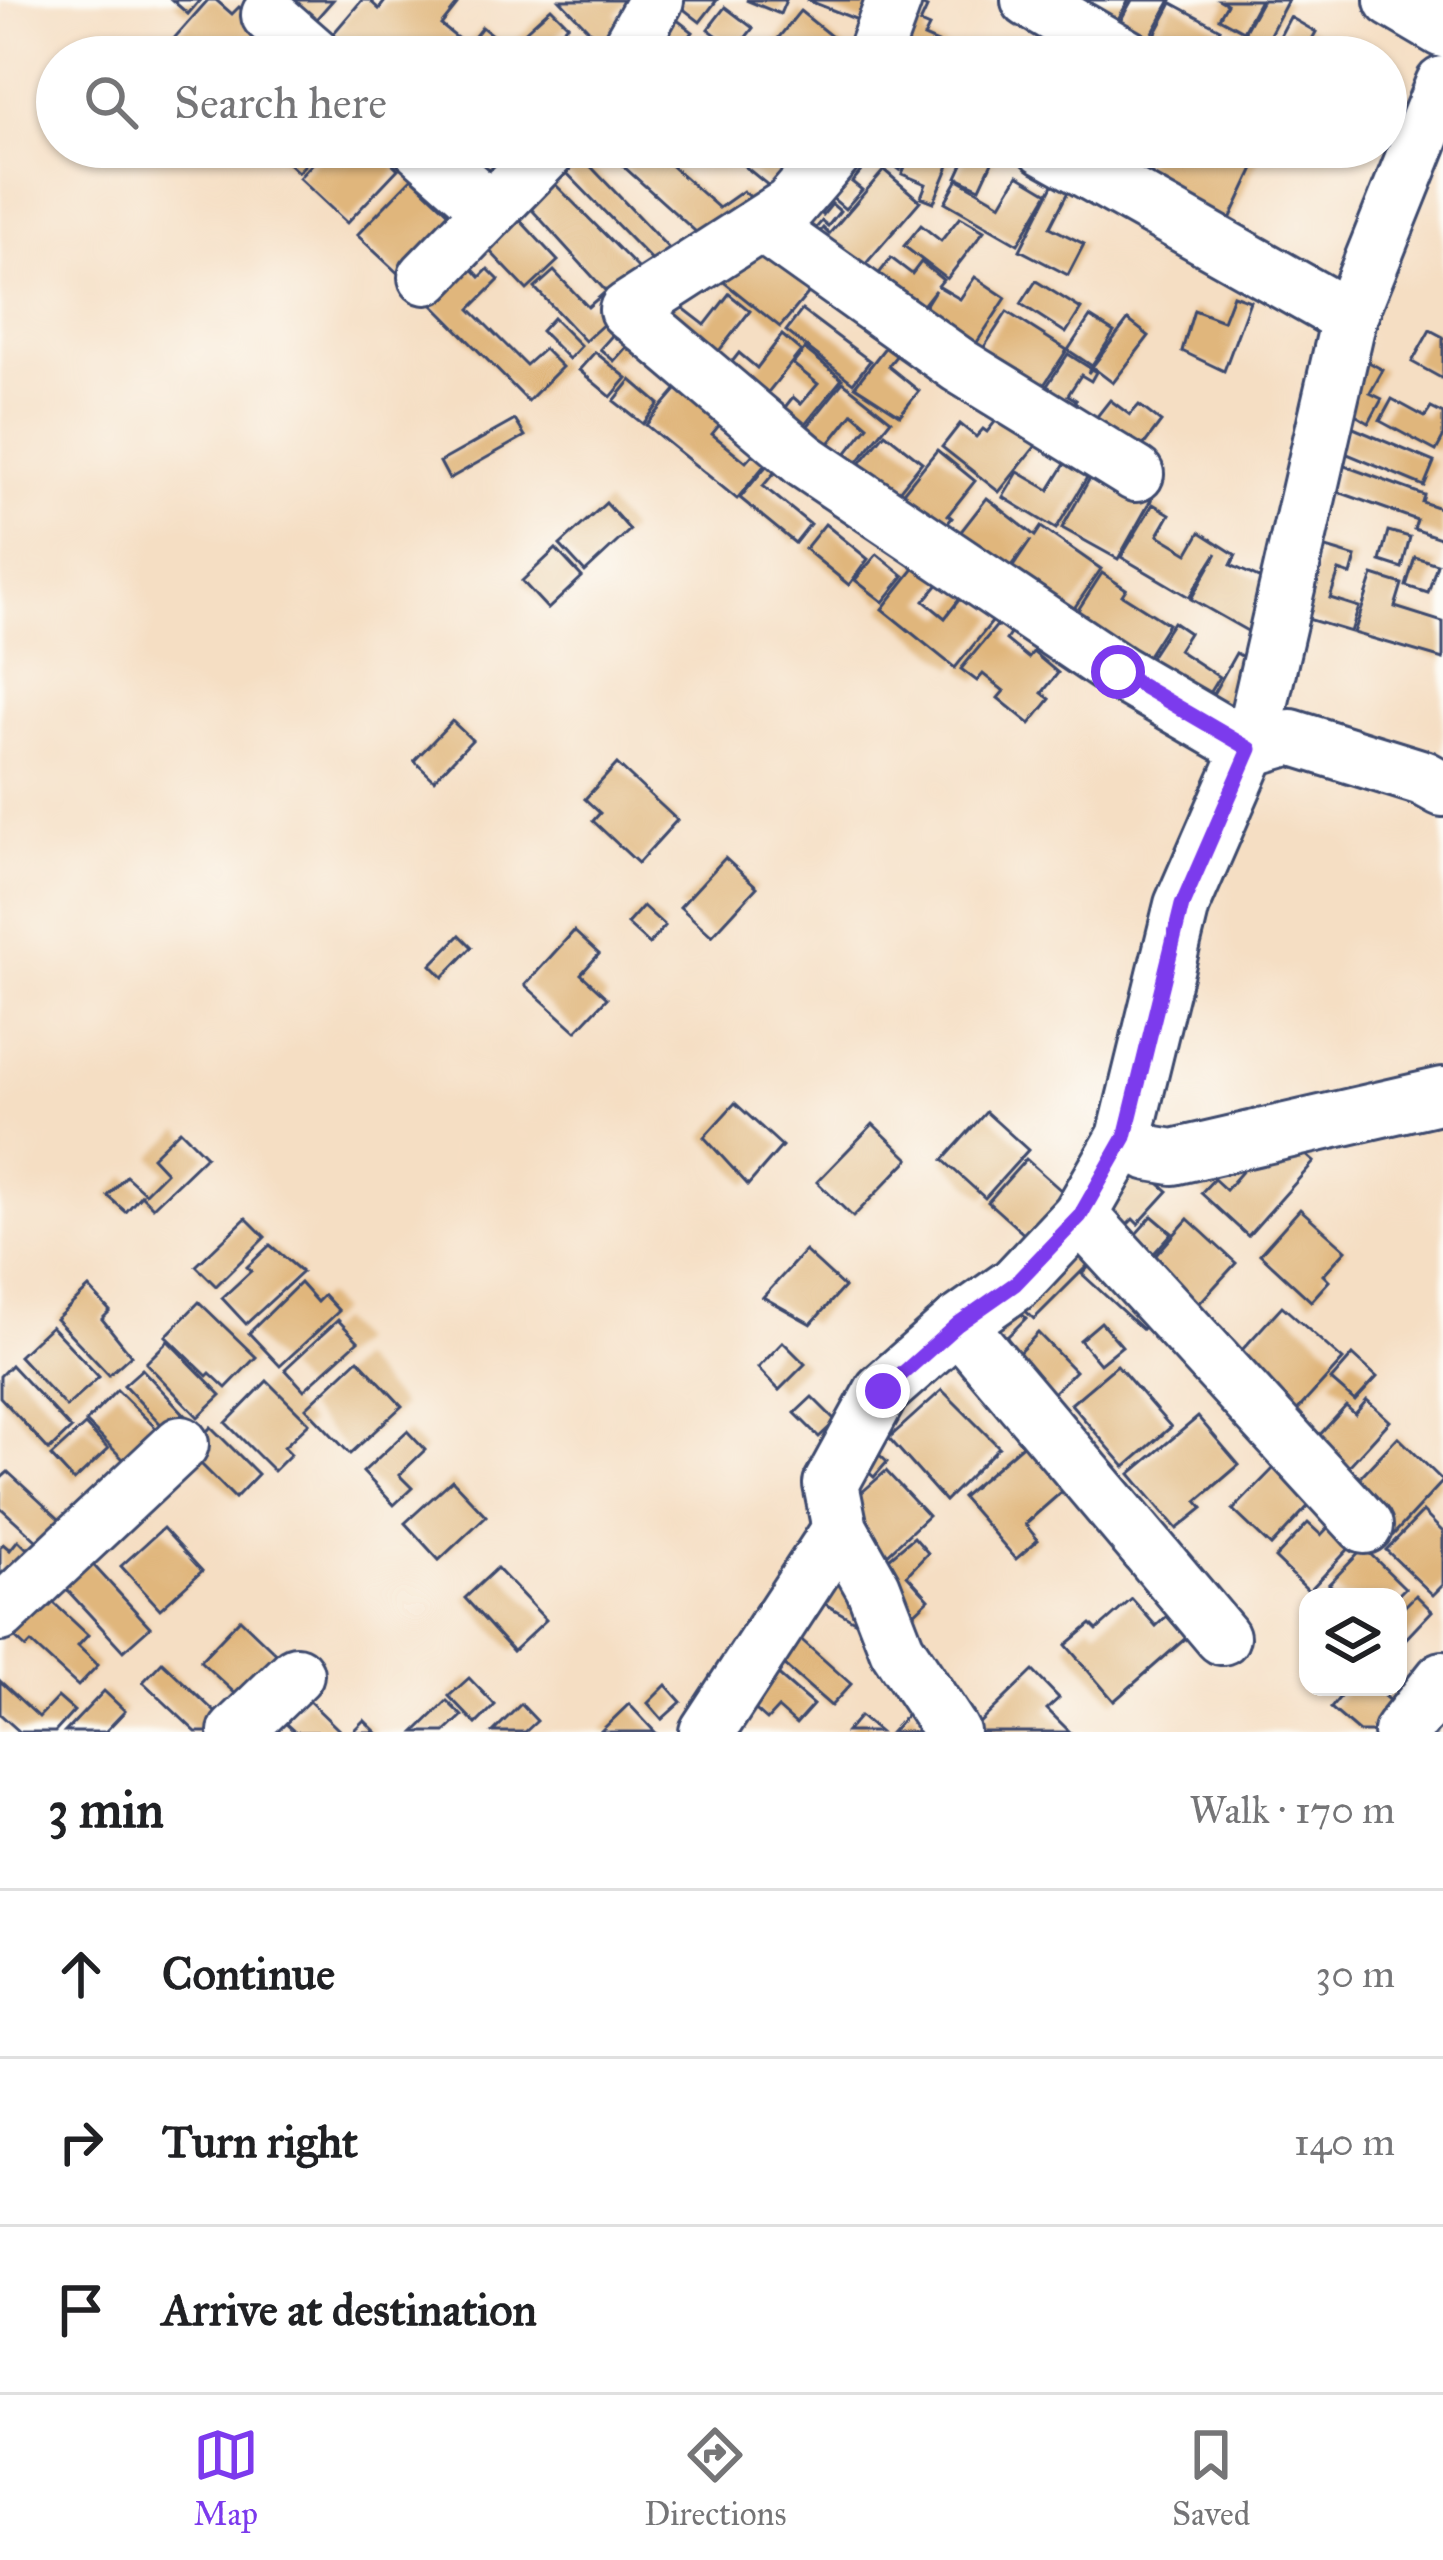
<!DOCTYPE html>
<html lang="en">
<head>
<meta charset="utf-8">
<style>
  :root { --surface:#fff; --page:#f2f2f2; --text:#202124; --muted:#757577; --line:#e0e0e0; --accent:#7c3aed }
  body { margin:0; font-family:"IM FELL Great Primer",serif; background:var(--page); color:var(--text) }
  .controls { position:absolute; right:36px; bottom:36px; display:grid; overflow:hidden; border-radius:24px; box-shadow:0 3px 9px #0004 }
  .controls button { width:108px; height:108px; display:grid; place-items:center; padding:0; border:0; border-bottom:3px solid var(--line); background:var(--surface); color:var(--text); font:60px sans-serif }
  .stop { position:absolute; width:36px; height:36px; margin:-27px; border:9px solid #7c3aed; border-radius:50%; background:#fff }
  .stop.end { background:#7c3aed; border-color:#fff; box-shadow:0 3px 12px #0008 }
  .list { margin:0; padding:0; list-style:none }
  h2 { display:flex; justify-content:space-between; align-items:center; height:156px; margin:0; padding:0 48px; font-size:51px }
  h2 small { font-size:39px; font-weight:400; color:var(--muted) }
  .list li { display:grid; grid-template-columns:78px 1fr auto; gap:36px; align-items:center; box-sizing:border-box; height:168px; padding:0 48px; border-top:3px solid var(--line) }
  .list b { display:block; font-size:45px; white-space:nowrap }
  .list em { font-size:39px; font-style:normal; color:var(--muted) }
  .icon { flex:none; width:66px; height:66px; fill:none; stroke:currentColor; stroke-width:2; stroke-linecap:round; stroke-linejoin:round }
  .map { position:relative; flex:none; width:1443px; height:1732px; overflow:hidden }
  .search { position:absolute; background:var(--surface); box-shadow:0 3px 9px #0004; left:36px; right:36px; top:36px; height:132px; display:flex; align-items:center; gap:30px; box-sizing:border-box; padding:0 42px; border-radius:66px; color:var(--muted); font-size:45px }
  .sheet { height:660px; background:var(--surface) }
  nav { display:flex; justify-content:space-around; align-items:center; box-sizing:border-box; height:168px; border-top:3px solid var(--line); background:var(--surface); font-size:33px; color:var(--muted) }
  nav a { display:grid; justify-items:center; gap:6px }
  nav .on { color:var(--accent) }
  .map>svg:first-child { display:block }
  .building { fill:#e0b67c }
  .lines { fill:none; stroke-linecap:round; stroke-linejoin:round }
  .minor-casing { stroke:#3c496d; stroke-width:60 }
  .minor { stroke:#fff; stroke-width:54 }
  .route { stroke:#7c3aed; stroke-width:15 }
</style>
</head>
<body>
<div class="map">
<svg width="1443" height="1732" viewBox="0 0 1443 1732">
  <rect width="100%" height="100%" fill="#fdfcf7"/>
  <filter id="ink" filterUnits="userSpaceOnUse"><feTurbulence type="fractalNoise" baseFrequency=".00833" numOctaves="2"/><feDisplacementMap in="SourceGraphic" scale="24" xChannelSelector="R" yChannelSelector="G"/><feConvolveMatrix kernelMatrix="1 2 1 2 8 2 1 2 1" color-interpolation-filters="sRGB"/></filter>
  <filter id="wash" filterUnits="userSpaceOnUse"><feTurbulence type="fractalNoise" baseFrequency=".004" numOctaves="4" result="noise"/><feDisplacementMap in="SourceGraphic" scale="48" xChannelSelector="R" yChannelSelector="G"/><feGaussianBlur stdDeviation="2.7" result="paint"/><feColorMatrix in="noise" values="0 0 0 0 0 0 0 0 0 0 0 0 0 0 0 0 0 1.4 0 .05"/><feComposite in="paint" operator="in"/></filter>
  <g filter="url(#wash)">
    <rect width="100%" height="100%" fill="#f5dec3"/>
    <g id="blocks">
      <g class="building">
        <path d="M172,0H200L188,14Z"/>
        <path d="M208,0H216L232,14L239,7L269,33L248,57H184L169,44Z"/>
        <path d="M282,0H333L303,34Z"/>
        <path d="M362,0H369L379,9L386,0H451L457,5L441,25L467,46L457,57H344L326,42Z"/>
        <path d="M560,0H629L616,14L628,29L608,50Z"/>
        <path d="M672,0H717L700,22Z"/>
        <path d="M746,0H786L780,14Z"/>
        <path d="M807,0H889L878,28Z"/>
        <path d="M911,0L927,8L920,23L929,27L924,37L947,47L942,57H917L882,40Z"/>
        <path d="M1056,0H1129L1109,35Z"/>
        <path d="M1132,0H1171L1140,56L1110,39Z"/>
        <path d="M1220,0H1260L1243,31L1219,18L1227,4Z"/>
        <path d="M1262,0H1288L1258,57H1250L1235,49Z"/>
        <path d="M1172,3L1220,29L1205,57H1143Z"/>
        <path d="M725,7L753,28L736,50L708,29Z"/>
        <path d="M551,8L568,25L541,49L545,56L562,39L582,57H522L510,45Z"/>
        <path d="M800,11L852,53L848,57H763Z"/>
        <path d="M668,13L693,32L680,50L655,30Z"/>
        <path d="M1290,17L1316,32L1302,57H1269Z"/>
        <path d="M482,27L519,57H481L467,46Z"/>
        <path d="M1049,32L1079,57H1034Z"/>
        <path d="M271,147H322L298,172Z"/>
        <path d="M328,147H375L398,169L347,223L299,178Z"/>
        <path d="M602,147H633L643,156L650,147L719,208L743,191L770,212L715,249Z"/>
        <path d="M721,147H774L791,161L770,187Z"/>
        <path d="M859,147L872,158L852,182L862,190L845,209L817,185Z"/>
        <path d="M869,147H910L900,170Z"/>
        <path d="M913,147H936L934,151L952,158L934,202L921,197L926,184L902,174Z"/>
        <path d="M971,147H999L980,188L957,177Z"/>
        <path d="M1152,147H1264L1224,232L1134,185Z"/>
        <path d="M577,152L675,255L668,277L562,168Z"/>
        <path d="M884,170L920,201L850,282L808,246L823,228L829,234Z"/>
        <path d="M1018,175L1048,193L1018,244L945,202L958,179L1001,204Z"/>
        <path d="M547,176L655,285L622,309L524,201Z"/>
        <path d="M1057,177L1072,184L1050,227L1084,244L1068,275L1020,250Z"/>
        <path d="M412,178L458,222L404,279L357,235Z"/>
        <path d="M806,200L823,215L832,204L840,211L828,226L822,221L799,248Z"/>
        <path d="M517,217L558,261L527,290L486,247Z"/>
        <path d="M960,217L984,231L947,279L904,246L921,225L941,241Z"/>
        <path d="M760,230L811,290L780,327L705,267Z"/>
        <path d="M891,258L912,274L921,262L943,280L938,286L960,299L975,277L1006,298L964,362L912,327L935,290L906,327L864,293Z"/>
        <path d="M465,261L480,277L488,269L499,280L470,309L526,365L544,349L562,367L528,401L427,299Z"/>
        <path d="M554,271L588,307L603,294L619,310L585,341L535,288Z"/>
        <path d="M1036,281L1081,309L1066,333L1021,304Z"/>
        <path d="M729,294L750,311L712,360L660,320L674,301L705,325Z"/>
        <path d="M1233,295L1250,301L1224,371L1182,351L1194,310L1223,321Z"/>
        <path d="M802,310L870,361L853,383L786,331Z"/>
        <path d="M1007,312L1067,350L1032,403L973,364Z"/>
        <path d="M1090,317L1114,332L1092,366L1068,350Z"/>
        <path d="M553,318L581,346L569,359L541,331Z"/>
        <path d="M1128,320L1149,336L1113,383L1092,367Z"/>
        <path d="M625,321L639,333L614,361L600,349Z"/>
        <path d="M1430,330L1443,337V379L1412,362Z"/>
        <path d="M782,335L801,351L761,401L724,372L739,353L757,368Z"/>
        <path d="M894,336L905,345L888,366L919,391L900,415L855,386Z"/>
        <path d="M805,349L842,379L799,432L778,416L793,397L801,404L818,384L793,364Z"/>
        <path d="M595,352L627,378L611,397L579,370Z"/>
        <path d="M1068,354L1090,368L1088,373L1091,369L1096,372L1091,381L1081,375L1068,395L1076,400L1063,421L1035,404Z"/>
        <path d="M1363,359L1383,370L1370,393L1382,399L1369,423L1338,405Z"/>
        <path d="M688,376L730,412L712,434L746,462L761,445H781L737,499L646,425Z"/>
        <path d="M631,380L659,404L643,424L614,401Z"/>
        <path d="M843,382L891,420L852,469L841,460L868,426L853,413L823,451L802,433Z"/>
        <path d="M1392,399L1425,417L1431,408L1443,414V438L1436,451L1380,421Z"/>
        <path d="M1110,400L1130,415L1139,405L1161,422L1128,466L1084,433Z"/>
        <path d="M1006,408L1043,437L999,492L942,447L960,424L976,437L983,429L987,432Z"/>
        <path d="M515,420L525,436L449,479L440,462Z"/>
        <path d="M1351,427L1434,462L1424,486L1340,451Z"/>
        <path d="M885,433L922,462L891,501L854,471Z"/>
        <path d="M781,448L789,455L763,486L810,524L795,543L740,498Z"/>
        <path d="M937,450L975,481L948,515L952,518L938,535L896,501Z"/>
        <path d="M1070,456L1092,469L1056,529L1003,497L1018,472L1049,490Z"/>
        <path d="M1342,465L1424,495L1422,502L1443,509V539L1414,529L1417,520L1333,490Z"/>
        <path d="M1090,478L1127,498L1132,490L1151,500L1118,559L1062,528Z"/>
        <path d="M987,498L1035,536L1041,527L1101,569L1066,620L1006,577L1031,540L1000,580L952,543Z"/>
        <path d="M606,503L630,530L585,572L560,545Z"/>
        <path d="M1153,504L1170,514L1158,535L1188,553L1200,532L1236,555L1231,565L1284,590L1258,637L1191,599L1217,553L1189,597L1121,557Z"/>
        <path d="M825,524L868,559L849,585L805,549Z"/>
        <path d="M1388,531L1410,537L1402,568L1380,561Z"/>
        <path d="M1323,547L1356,557L1351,575L1339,571L1330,598L1359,607L1351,632L1301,617Z"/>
        <path d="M556,549L582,577L548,609L522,581Z"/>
        <path d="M927,552L950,570L924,601L945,618L965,592L996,617L955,668L882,609Z"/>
        <path d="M877,554L904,576L883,602L855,580Z"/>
        <path d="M1415,557L1437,564L1428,593L1406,586Z"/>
        <path d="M1102,573L1126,589L1122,595L1168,624L1141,666L1071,621Z"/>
        <path d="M1373,575L1402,584L1395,607L1443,622V659L1354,633Z"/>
        <path d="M1173,622L1189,633L1178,650L1219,677L1203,703L1145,665Z"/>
        <path d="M998,624L1010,634L1006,640L1028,658L1033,652L1058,673L1042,693L1050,699L1030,724L998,698L1004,691L983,674L977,681L961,669Z"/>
        <path d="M1236,653L1260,667L1233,718L1208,703Z"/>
        <path d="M452,721L472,740L434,780L414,761Z"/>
        <path d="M617,764L677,820L638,863L593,821L600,813L585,799Z"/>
        <path d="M725,858L757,887L712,936L680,907Z"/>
        <path d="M643,906L665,926L649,944L627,924Z"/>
        <path d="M574,931L599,954L581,974L607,998L576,1031L525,985Z"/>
        <path d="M460,935L472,947L443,977L431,965Z"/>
        <path d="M735,1103L782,1146L748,1185L704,1137Z"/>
        <path d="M986,1112L1028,1150L985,1198L943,1160Z"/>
        <path d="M873,1124L909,1159L853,1217L817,1182Z"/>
        <path d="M180,1130L206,1156L153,1207L141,1195L126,1212L108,1196L126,1176L145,1193L166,1172L152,1157Z"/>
        <path d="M1297,1147L1314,1162L1248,1236L1201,1193L1214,1179L1226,1190L1252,1160Z"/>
        <path d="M1026,1159L1074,1202L1036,1245L988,1202Z"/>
        <path d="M1136,1163L1168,1191L1138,1224L1133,1219L1116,1236L1105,1198Z"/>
        <path d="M1300,1209L1346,1250L1323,1275L1329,1281L1311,1301L1260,1254Z"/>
        <path d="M1152,1216L1172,1233L1147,1261L1127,1244Z"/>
        <path d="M246,1218L265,1237L216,1286L196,1266Z"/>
        <path d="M1188,1219L1236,1263L1196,1307L1148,1264Z"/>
        <path d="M1079,1243L1095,1258L1034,1319L1018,1304Z"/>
        <path d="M270,1245L302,1272L246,1324L222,1298L251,1271L247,1267Z"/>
        <path d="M805,1251L844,1287L811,1324L763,1297Z"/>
        <path d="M1097,1258L1156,1313L1142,1329L1082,1274Z"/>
        <path d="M300,1283L317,1302L324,1295L339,1311L280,1366L249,1333Z"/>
        <path d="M89,1288L110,1311L102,1319L131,1355L109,1375L56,1319Z"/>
        <path d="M199,1302L256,1357L226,1388L210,1373L207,1376L166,1336Z"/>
        <path d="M1011,1304L1026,1318L1001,1343L987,1328Z"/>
        <path d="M1282,1306L1343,1360L1292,1416L1232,1361Z"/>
        <path d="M338,1320L358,1341L304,1390L285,1369Z"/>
        <path d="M1101,1322L1122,1346L1100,1364L1080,1340Z"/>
        <path d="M51,1326L99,1377L66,1407L19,1356Z"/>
        <path d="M1038,1333L1075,1371L1049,1397L1012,1360Z"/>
        <path d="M168,1341L221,1395L198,1417L146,1363Z"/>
        <path d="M783,1342L805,1364L779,1390L758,1368Z"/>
        <path d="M1353,1355L1377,1377L1355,1401L1331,1380Z"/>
        <path d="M358,1359L402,1406L350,1454L306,1408Z"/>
        <path d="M11,1365L71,1429L49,1450L0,1397V1376Z"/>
        <path d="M1117,1365L1171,1427L1125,1467L1071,1404Z"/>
        <path d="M142,1369L190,1420L172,1436L124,1385Z"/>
        <path d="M267,1381L309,1423L284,1447L291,1454L274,1471L226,1423Z"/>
        <path d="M117,1390L165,1437L133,1469L86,1422Z"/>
        <path d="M942,1390L999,1447L945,1501L889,1438Z"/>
        <path d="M812,1397L836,1421L819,1437L795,1413Z"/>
        <path d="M1367,1400L1390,1421L1339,1477L1307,1449L1346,1406L1355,1414Z"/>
        <path d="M1198,1417L1239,1465L1197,1501L1203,1508L1177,1529L1130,1474Z"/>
        <path d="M85,1425L108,1449L74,1481L51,1456Z"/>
        <path d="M211,1427L258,1474L235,1498L188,1451Z"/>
        <path d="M407,1431L425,1450L399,1475L412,1488L394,1505L363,1472Z"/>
        <path d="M1398,1437L1443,1481L1393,1535L1347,1491Z"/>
        <path d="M1027,1441L1066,1488L1025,1524L1038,1540L1016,1559L962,1497Z"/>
        <path d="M868,1444L887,1462L874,1477L854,1459Z"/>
        <path d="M1275,1467L1312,1502L1271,1546L1233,1510Z"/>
        <path d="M886,1471L928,1516L881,1560L851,1502Z"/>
        <path d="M8,1472L70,1529L49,1552L0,1507V1479Z"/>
        <path d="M452,1480L486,1516L439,1560L405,1523Z"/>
        <path d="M1423,1512L1443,1532V1585L1433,1595L1386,1550Z"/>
        <path d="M1336,1519L1358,1539L1309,1591L1275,1558L1308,1523L1321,1535Z"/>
        <path d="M163,1528L202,1571L160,1609L121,1566Z"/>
        <path d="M914,1537L928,1553L907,1575L929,1599L908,1619L883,1563Z"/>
        <path d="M18,1540L38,1560L0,1601V1547L3,1544L10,1550Z"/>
        <path d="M1364,1548L1405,1588L1396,1597H1343L1329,1584Z"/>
        <path d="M86,1557L150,1627L123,1651L59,1581Z"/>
        <path d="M846,1559L870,1630L820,1601Z"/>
        <path d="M497,1568L546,1620L513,1651L465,1598Z"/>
        <path d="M41,1591L88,1635L78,1646L98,1665L78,1686L31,1643L26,1648L6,1629Z"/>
        <path d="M1416,1595L1432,1611L1398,1647V1613Z"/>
        <path d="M1132,1599L1156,1626L1167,1616L1186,1638L1114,1701L1066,1645L1091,1624L1097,1630Z"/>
        <path d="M240,1619L292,1669L253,1710L200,1661Z"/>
        <path d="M795,1634L851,1684L831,1706L775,1657Z"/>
        <path d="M162,1662L233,1729L231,1732H196L143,1682Z"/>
        <path d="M1033,1671L1059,1698L1047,1709L1070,1732H970Z"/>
        <path d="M775,1672L813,1705L796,1724L778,1708L767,1720L748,1703Z"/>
        <path d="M469,1678L495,1705L476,1724L449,1696Z"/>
        <path d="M0,1681L39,1717L58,1697L74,1711L55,1732H20L0,1714Z"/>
        <path d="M666,1685L681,1702L662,1719L648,1703Z"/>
        <path d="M1348,1687H1380L1377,1690L1401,1711L1384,1732H1359L1331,1708Z"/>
        <path d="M104,1691L125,1711L105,1732H65Z"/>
        <path d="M307,1699L341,1732H295L285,1723Z"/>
        <path d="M447,1701L462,1716L445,1732H415Z"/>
        <path d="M521,1704L537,1721L525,1732H493Z"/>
        <path d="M629,1704L655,1732H600Z"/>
        <path d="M912,1709L926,1732H891Z"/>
        <path d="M860,1716L879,1732H846Z"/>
        <path d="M364,1720L376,1732H352Z"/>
      </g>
    </g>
  </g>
  <g filter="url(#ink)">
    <use href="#blocks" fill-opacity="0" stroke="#3c496d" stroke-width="3"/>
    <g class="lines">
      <g class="minor-casing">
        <g id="minor">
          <path d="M1029,0L1127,57"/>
          <path d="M1392,0L1443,30"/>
          <path d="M269,15L317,57"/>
          <path d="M624,57L656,0"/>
          <path d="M873,57L894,0"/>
          <path d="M420,147L490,209"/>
          <path d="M840,147L790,205L627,310L805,461L1118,672L1250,749L1291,737L1423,778L1443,789"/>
          <path d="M1045,147L1349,318"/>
          <path d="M762,225L960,366L1136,474"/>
          <path d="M426,277L552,147"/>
          <path d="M1125,1137L1149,1153L1173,1157L1443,1095"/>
          <path d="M1080,1215L1365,1526"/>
          <path d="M958,1324L1222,1637"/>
          <path d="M0,1614L181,1444"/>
          <path d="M236,1732L296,1674"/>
          <path d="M707,1732L840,1529"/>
          <path d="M952,1732L897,1649L873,1587L840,1529L831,1484L882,1391L958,1324L1015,1284L1080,1215L1125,1137L1182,905L1250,749L1349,318L1443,84"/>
          <path d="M1401,1732L1443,1679"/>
        </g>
      </g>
      <use href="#minor" class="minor"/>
    </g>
  </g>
  <g class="lines" filter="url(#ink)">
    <path class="route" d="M883,1391L958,1324L1015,1284L1080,1216L1125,1137L1182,905L1250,749L1118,672"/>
  </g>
</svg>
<div class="controls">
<button><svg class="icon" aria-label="layers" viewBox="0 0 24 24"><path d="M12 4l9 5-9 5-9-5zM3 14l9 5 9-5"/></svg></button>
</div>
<div class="stop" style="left:1118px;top:672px"></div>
<div class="stop end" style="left:883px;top:1391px"></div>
<div class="search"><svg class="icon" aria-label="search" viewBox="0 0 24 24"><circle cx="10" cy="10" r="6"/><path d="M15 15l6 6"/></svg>Search here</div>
</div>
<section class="sheet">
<h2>3 min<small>Walk · 170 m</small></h2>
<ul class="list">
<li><svg class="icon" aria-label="ahead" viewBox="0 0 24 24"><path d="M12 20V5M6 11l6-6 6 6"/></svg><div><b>Continue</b></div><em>30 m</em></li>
<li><svg class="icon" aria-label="right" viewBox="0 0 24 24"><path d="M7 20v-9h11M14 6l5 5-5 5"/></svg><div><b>Turn right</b></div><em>140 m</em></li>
<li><svg class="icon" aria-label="arrive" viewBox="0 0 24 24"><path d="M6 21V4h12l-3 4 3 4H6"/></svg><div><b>Arrive at destination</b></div></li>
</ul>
</section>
<nav>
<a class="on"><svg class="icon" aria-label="map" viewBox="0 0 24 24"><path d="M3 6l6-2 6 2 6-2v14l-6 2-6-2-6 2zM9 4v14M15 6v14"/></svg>Map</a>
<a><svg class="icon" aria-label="directions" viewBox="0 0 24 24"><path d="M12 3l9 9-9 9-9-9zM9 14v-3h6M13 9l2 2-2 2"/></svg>Directions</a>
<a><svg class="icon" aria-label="saved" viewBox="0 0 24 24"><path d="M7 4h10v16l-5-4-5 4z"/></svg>Saved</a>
</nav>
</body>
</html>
